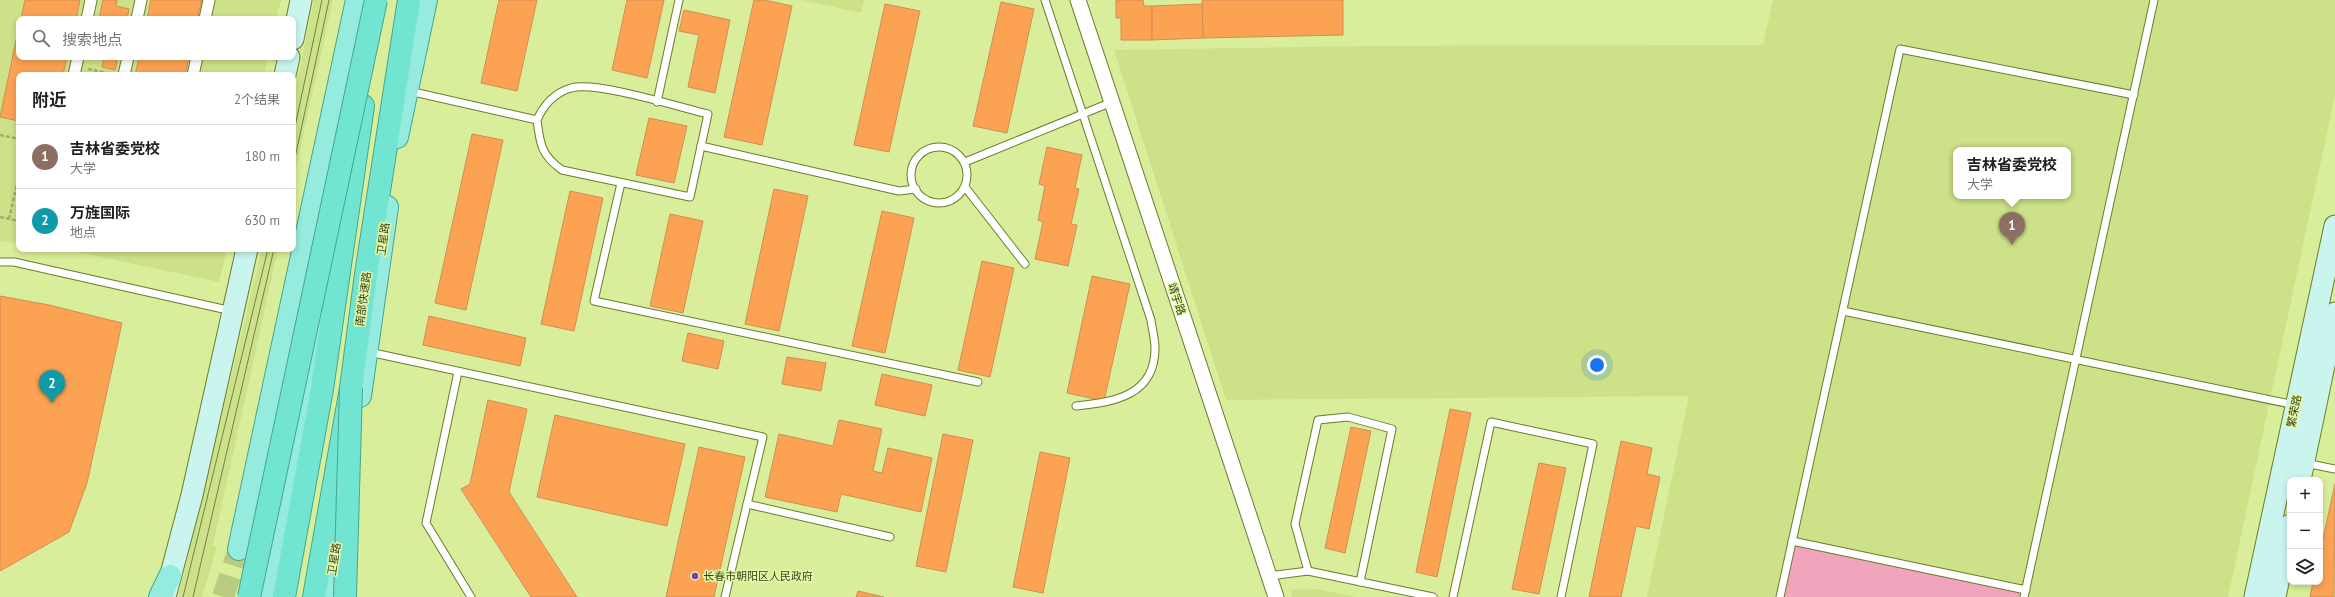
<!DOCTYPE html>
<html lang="zh">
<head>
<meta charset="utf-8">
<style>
  :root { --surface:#fff; --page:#f2f2f2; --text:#222; --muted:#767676; --line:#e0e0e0; --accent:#733fb6 }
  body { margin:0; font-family:"PT Sans","Noto Sans SC",sans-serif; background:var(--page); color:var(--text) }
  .controls { position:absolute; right:12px; bottom:12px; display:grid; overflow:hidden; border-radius:8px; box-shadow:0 2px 6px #0003 }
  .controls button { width:36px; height:36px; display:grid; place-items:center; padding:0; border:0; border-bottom:1px solid var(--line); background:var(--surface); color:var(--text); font:20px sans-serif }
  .you { position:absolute; left:1597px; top:365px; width:14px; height:14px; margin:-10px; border:3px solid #fff; border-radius:50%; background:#1a73e8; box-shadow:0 0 0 6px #1a73e833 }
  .badge { display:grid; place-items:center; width:26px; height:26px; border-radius:50%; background:var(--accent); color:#fff; font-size:13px; font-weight:700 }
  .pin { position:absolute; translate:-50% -33px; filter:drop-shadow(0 1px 2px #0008) }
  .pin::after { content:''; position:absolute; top:21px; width:14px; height:12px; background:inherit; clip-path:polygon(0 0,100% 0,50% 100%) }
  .popup { position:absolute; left:1953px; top:147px; width:118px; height:52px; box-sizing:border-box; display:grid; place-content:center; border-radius:8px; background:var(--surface); filter:drop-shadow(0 1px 3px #0005); font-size:13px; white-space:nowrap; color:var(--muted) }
  .popup b { font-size:15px; color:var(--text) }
  .popup::after { content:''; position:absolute; left:50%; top:100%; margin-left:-8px; border:8px solid transparent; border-top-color:var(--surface) }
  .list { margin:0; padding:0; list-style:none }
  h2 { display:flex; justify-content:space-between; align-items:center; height:52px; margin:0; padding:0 16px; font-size:17px }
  h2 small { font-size:13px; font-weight:400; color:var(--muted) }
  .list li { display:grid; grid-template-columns:26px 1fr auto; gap:12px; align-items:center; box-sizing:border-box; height:64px; padding:0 16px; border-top:1px solid var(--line) }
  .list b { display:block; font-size:15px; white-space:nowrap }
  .list p { margin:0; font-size:13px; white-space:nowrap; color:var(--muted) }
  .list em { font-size:13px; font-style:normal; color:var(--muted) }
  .icon { flex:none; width:22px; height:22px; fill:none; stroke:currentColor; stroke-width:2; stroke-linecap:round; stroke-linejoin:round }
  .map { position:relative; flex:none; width:2335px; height:597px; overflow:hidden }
  .search { position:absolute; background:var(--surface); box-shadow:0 2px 6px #0003; left:16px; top:16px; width:280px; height:44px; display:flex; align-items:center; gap:10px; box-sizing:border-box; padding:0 14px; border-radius:8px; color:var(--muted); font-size:15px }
  .panel { position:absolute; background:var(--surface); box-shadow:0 2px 6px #0003; left:16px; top:72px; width:280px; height:180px; border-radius:8px }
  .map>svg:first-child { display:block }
  .built { fill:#cde288; fill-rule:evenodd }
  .green { fill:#f0a5bc }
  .building { fill:#fca253; stroke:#d08e55 }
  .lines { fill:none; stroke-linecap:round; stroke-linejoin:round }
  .primary-tunnel { stroke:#b9cb81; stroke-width:22; stroke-dasharray:22 11; stroke-linecap:butt }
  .service-casing { stroke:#6c7c2a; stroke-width:9 }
  .pedestrian-casing { stroke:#6c7c2a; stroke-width:13 }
  .minor-casing { stroke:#6c7c2a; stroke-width:17 }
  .secondary-casing { stroke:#6c7c2a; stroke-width:23 }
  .primary-casing { stroke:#46a78b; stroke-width:24 }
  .trunk-casing { stroke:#46a78b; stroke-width:24 }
  .path { stroke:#9fb06d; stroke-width:2.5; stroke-dasharray:4 2; stroke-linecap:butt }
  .service { stroke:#fff; stroke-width:7 }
  .pedestrian { stroke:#fff; stroke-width:11 }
  .minor { stroke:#fff; stroke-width:15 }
  .secondary { stroke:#caf5ee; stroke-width:21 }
  .primary { stroke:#95ebdd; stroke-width:22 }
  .trunk { stroke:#72e4d2; stroke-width:22 }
  .tram { stroke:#73804b; stroke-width:1 }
  .trunk-bridge-casing { stroke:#46a78b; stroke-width:24; stroke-linecap:butt }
  .trunk-bridge { stroke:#72e4d2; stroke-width:22 }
  .poi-dot { fill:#733fb6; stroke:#e6fba7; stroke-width:1.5 }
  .labels { text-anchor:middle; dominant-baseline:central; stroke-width:3; stroke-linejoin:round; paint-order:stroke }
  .street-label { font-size:11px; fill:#38401e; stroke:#e6fba7 }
  .poi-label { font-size:11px; fill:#38401e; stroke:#e6fba7; text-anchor:start }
</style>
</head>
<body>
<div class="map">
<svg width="2335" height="597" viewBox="0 0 2335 597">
  <rect width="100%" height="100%" fill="#d9ee9a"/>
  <g class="built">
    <path d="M0,0H281L276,19H19V57H268L264,75H19V243L0,241Z"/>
    <path d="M314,0H333L293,182V101Z"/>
    <path d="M802,0H864L861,13Z"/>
    <path d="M1773,0H2335V95L2228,597H1647L1689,396L1226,400L1114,50L1360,46L1763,45ZM1956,150H2068V196H1956Z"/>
    <path d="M64,249H227L219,282Z"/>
    <path d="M262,249H278L213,545L217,546L202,597H178Z"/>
    <path d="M1317,589L1355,597H1292L1290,590Z"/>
  </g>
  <path class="green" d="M1792,541L2026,590L2024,597H1780Z"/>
  <g class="building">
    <path d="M25,0H80L76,19H21Z"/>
    <path d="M103,0H117L116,6L129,9L127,19H99Z"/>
    <path d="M151,0H202L197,19H147Z"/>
    <path d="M499,0H537L517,91L481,83Z"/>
    <path d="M627,0H664L647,78L612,70Z"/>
    <path d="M754,0H765L792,6L762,145L724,137Z"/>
    <path d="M1116,0H1143L1144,6H1152V40H1121V18H1116Z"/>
    <path d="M1202,0H1343V35L1203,38Z"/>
    <path d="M1001,2L1034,9L1007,133L973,126Z"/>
    <path d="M885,4L920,11L889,152L854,145Z"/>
    <path d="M1202,4L1203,38L1152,40V6Z"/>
    <path d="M684,10L730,20L715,93L688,87L699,35L679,31Z"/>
    <path d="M19,26V57H67L63,75H19V121L0,117Z"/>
    <path d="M104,57H118L115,70L102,67Z"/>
    <path d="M139,57H189L185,75H135Z"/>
    <path d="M649,118L687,126L674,183L636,175Z"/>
    <path d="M472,134L503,140L466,310L435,303Z"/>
    <path d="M1047,147L1082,155L1075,188L1079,189L1071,224L1077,225L1068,266L1035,259L1043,222L1038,220L1045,186L1039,184Z"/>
    <path d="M774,189L808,196L779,331L745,324Z"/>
    <path d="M570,191L603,198L574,331L541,324Z"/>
    <path d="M882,211L914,218L885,353L852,346Z"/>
    <path d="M670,214L703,221L683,313L650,306Z"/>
    <path d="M982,261L1014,268L990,377L958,370Z"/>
    <path d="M1092,276L1130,284L1104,401L1067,393Z"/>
    <path d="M0,296L49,305L122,323L87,483L69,532L0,571Z"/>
    <path d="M429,316L526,338L520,366L423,345Z"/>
    <path d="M688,333L724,341L718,369L682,361Z"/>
    <path d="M787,357L826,363L821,391L782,384Z"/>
    <path d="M882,374L932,385L925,416L875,405Z"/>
    <path d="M488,400L527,409L509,492L577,597H531L461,489L470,484Z"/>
    <path d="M1450,409L1471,413L1437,577L1416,572Z"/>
    <path d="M555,415L685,444L667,526L537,497Z"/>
    <path d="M839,420L882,429L873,471L882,473L888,448L932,458L921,512L841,494L837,512L765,497L779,434L833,446Z"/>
    <path d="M1351,427L1371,431L1345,553L1325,548Z"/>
    <path d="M943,434L973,440L946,572L916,566Z"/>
    <path d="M1621,441L1652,448L1647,474L1660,477L1649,529L1636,526L1621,597H1589Z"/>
    <path d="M699,447L745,457L714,597H666Z"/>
    <path d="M1040,452L1070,458L1043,593L1013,587Z"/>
    <path d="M1539,463L1566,468L1539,594L1512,589Z"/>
    <path d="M2335,484L2334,597H2310L2313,582H2320V552Z"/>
    <path d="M858,591L884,597H856Z"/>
  </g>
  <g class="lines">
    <path class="primary-tunnel" d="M223,597L239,549"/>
    <g class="service-casing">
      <g id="service">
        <path d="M1045,0L1151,320C1152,329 1155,339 1155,348C1155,396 1114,402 1076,406"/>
        <path d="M409,91L537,120C540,144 541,155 562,170L690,197L708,114C679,107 597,81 571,88C554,93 544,104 537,120"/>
        <path d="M657,102L679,0"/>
        <path d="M701,146L899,191L916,189"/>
        <circle cx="939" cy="175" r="28"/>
        <path d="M965,162L1112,102"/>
        <path d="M621,183L594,301L978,382"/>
        <path d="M965,187L1025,264"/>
        <path d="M0,262H14L232,311"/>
        <path d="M1843,311L2295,405"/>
        <path d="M369,352L763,437L725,597"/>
        <path d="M458,372L426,523L471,597"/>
        <path d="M2305,463L2335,469"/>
        <path d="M747,504L890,537"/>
        <path d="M1792,541L2026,590"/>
        <path d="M1308,571L1295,524L1318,420L1348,417L1392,429L1360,582"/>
        <path d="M1269,576L1308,571L1433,597"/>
        <path d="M1453,597L1491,422L1593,444L1561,597"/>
        <path d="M1780,597L1900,49L2134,95"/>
        <path d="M2024,597L2154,0"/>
      </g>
    </g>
    <g class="pedestrian-casing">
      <g id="pedestrian">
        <path d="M87,19L91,0"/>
        <path d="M137,19L141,0"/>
        <path d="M205,19L209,0"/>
        <path d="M74,75L78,57"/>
        <path d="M124,75L128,57"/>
        <path d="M193,75L197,57"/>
      </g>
    </g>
    <g class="minor-casing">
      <path id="minor" d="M1078,0L1276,597"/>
    </g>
    <g class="secondary-casing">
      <g id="secondary">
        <path d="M293,39L301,0"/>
        <path d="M285,75L289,57"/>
        <path d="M2300,480L2335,313"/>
        <path d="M166,593L192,495L247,249"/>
        <path d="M2255,597L2335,226"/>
        <path d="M2275,597L2290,525"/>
      </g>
    </g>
    <g class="primary-casing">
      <g id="primary">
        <path d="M397,137L426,0"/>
        <path d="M360,396L387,207"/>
        <path d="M239,549L357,0"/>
        <path d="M160,597L170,576"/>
        <path d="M270,597L305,407L317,319"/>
        <path d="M328,597L340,523"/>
      </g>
    </g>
    <g class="trunk-casing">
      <g id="trunk">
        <path d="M284,597L322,389L363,106"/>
        <path d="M314,597L351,388L366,274L409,0"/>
      </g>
    </g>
    <g class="path">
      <path d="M88,69L112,74"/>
      <path d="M0,135L19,139"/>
      <path d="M0,217L19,221"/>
      <path d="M9,219L19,175"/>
    </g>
    <use href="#service" class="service"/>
    <use href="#pedestrian" class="pedestrian"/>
    <use href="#minor" class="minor"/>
    <use href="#secondary" class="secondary"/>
    <use href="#primary" class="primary"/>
    <use href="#trunk" class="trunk"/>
    <g class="tram">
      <path d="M293,136L322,0"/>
      <path d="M293,167L329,0"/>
      <path d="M183,597L268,249"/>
      <path d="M193,597L274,249"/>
    </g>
    <g class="trunk-bridge-casing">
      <g id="trunk-bridge">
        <path d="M249,597L376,0"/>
        <path d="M345,597L351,388"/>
      </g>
    </g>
    <use href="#trunk-bridge" class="trunk-bridge"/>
  </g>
  <circle class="poi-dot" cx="695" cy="576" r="4"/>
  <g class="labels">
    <g class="street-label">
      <text transform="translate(383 239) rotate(-82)">卫星路</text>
      <text transform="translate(363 299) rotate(-82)">南部快速路</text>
      <text transform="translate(1177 299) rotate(72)">靖宇路</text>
      <text transform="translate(2294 411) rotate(-78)">繁荣路</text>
      <text transform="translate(334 559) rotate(-81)">卫星路</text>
    </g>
    <g class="poi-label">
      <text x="703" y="576">长春市朝阳区人民政府</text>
    </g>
  </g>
</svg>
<div class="controls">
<button>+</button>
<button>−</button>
<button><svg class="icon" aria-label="layers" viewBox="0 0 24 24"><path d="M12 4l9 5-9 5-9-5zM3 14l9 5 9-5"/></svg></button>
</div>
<div class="you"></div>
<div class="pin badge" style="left:2012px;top:245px;background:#8d6e63">1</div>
<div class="popup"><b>吉林省委党校</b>大学</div>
<div class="pin badge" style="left:52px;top:403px;background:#0f9aa8">2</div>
<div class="search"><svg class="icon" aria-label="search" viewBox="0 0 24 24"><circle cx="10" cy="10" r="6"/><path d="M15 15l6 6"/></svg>搜索地点</div>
<section class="panel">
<h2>附近<small>2个结果</small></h2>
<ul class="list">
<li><span class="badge" style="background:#8d6e63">1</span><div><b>吉林省委党校</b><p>大学</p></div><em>180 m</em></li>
<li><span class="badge" style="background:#0f9aa8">2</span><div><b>万旌国际</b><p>地点</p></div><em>630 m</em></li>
</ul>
</section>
</div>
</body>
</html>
